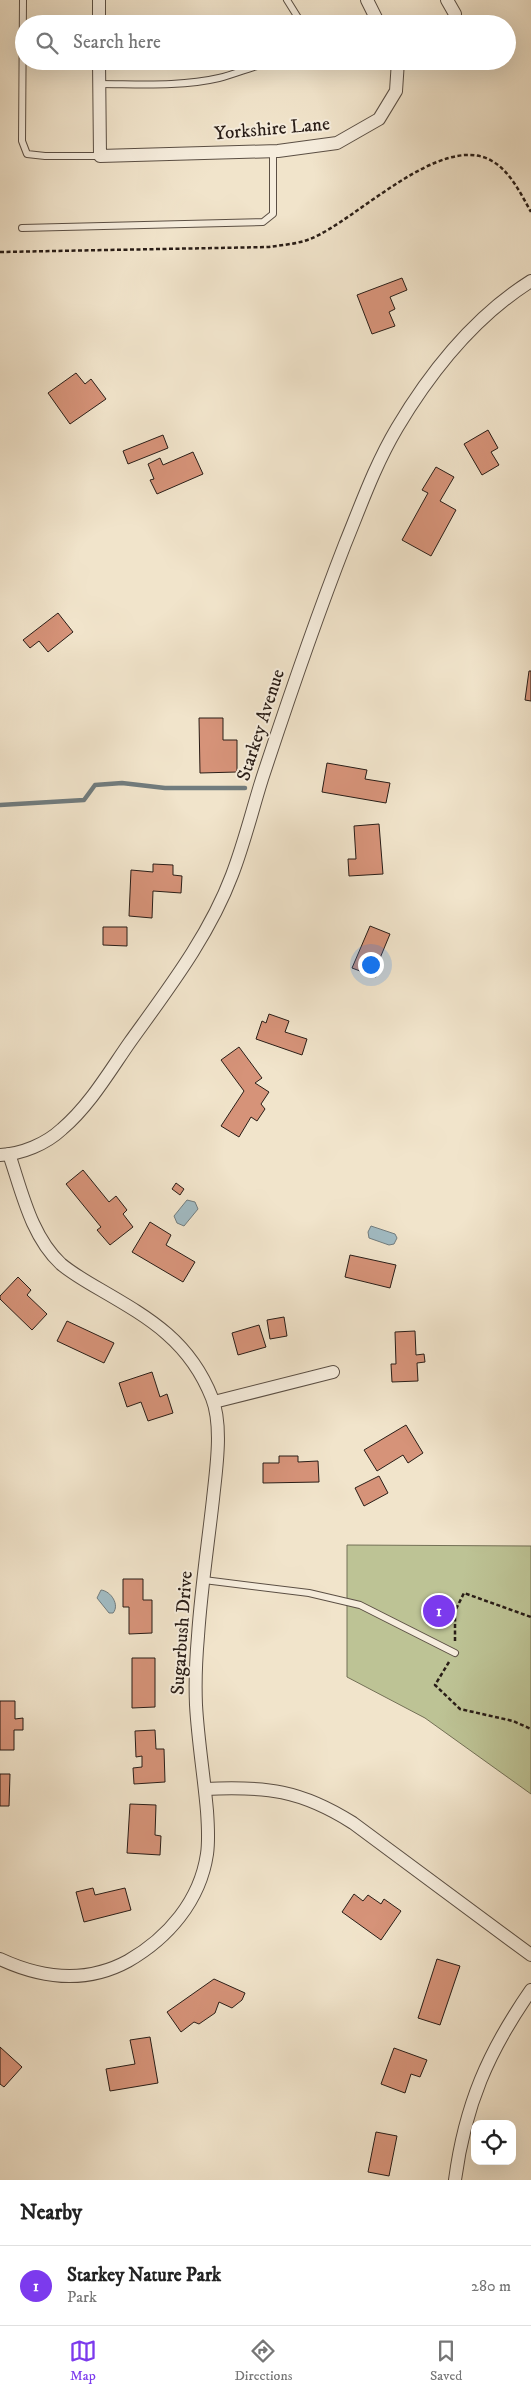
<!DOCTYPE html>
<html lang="en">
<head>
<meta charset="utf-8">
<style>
  :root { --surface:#fff; --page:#f6f6f6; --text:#222; --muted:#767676; --line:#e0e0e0; --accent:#7c3aed }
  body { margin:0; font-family:"IM FELL DW Pica",serif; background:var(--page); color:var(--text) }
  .controls { position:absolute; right:15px; bottom:15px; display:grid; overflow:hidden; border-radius:10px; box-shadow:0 5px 20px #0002 }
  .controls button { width:45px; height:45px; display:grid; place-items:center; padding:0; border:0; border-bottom:1px solid var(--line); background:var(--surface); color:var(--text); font:25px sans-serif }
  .you { position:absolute; left:370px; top:964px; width:18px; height:18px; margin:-12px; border:4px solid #fff; border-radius:50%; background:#1a73e8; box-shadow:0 0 0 8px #1a73e833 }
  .badge { display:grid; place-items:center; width:32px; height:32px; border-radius:50%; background:var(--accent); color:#fff; font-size:16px; font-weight:700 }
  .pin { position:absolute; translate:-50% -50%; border:2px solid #fff; box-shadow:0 1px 5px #0006 }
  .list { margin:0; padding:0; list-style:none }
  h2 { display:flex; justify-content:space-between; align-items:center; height:65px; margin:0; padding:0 20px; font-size:21px }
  h2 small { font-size:16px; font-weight:400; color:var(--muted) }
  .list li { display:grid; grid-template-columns:32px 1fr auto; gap:15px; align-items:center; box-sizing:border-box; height:80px; padding:0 20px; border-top:1px solid var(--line) }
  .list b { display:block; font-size:19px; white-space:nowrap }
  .list p { margin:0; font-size:16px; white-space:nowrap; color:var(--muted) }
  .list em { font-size:16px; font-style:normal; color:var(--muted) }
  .icon { flex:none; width:28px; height:28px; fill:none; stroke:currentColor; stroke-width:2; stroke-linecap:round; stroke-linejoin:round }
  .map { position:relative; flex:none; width:531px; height:2180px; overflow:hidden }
  .search { position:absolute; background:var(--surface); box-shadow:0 5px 20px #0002; left:15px; right:15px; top:15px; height:55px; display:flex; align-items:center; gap:12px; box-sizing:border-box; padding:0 18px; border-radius:28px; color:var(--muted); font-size:19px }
  .sheet { height:145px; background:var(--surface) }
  nav { display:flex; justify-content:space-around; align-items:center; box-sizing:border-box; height:70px; border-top:1px solid var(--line); background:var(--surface); font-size:14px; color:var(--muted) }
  nav a { display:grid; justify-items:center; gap:2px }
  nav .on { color:var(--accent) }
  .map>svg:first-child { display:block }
  .green { fill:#bdc395; stroke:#737056 }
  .water { fill:#a1bbc3; stroke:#717c7e }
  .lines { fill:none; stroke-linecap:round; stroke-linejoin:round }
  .stream { stroke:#717c7e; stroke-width:4.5 }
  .building { fill:#d69379; stroke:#291d17 }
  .lane-casing { stroke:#5b4f44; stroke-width:8 }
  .street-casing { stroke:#5b4f44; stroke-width:14 }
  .path { stroke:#291d17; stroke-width:2.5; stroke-dasharray:4 2.5; stroke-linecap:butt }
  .lane { stroke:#f6eddd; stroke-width:6 }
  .street { stroke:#f6eddd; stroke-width:12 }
  .labels { text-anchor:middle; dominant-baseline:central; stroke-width:4; stroke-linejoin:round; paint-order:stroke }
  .street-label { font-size:19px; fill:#291d17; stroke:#f6eddd }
</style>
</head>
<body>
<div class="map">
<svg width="531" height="2180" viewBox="0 0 531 2180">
  <rect width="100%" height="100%" fill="#f1e4cb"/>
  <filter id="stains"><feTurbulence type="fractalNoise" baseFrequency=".004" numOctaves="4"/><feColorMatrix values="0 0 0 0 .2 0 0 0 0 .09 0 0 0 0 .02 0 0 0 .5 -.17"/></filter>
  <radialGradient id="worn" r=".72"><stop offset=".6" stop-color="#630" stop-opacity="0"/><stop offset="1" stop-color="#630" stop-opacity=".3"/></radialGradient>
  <path class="green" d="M347,1545L531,1546V1794L425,1718L347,1677Z"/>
  <g class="water">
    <path d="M187,1200L195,1202L198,1209L184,1226L177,1223L174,1216Z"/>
    <path d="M371,1226L395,1234L397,1238L394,1244L389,1245L369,1238L368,1232Z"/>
    <path d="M101,1590C111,1591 120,1605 113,1613H109L97,1598Z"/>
  </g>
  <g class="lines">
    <path class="stream" d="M0,805L84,800L95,785L122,783L165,788H245"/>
  </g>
  <g class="building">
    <path d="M402,278L407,290L390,297L395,309L389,312L395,326L372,334L357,295Z"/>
    <path d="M76,373L85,384L91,379L106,399L70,424L48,393Z"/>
    <path d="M488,430L498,448L491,452L499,465L482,475L464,444Z"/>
    <path d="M163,435L168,448L128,464L123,451Z"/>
    <path d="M193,452L203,474L157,494L150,480L154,479L148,464L160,458L163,465Z"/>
    <path d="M436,467L454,477L440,501L456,510L431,556L402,540L428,493L422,490Z"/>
    <path d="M58,613L73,632L48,652L39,641L30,648L23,640Z"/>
    <path d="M529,671H531V701L525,700Z"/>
    <path d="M199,718H223V740H237V772L200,773Z"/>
    <path d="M327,763L367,770L365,779L390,783L386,803L322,792Z"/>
    <path d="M379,824L383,874L349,876L348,859H356L354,826Z"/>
    <path d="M153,864L173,865V875L182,876L181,893L153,891L152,918L129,916L131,870L153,872Z"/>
    <path d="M370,926L390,934L378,963L382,964L376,977L352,968Z"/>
    <path d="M103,927H127V946L103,945Z"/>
    <path d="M269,1014L289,1021L285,1032L307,1039L302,1055L256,1039L262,1021L266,1023Z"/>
    <path d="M239,1047L262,1078L255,1083L269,1092L261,1104L265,1109L257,1121L251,1117L239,1137L221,1126L244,1091L221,1060Z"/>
    <path d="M83,1170L109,1202L116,1196L127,1210L123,1214L133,1227L110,1245L97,1230L101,1227L66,1184Z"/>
    <path d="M176,1183L184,1189L180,1195L172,1189Z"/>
    <path d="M150,1222L171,1235L166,1245L195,1262L183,1282L132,1252Z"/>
    <path d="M350,1255L396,1265L390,1288L345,1277Z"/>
    <path d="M18,1277L31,1290L27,1295L47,1314L32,1330L0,1299V1296Z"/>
    <path d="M284,1317L287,1336L270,1339L267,1320Z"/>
    <path d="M67,1321L114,1343L104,1363L57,1341Z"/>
    <path d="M259,1325L266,1347L238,1355L232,1333Z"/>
    <path d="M415,1331L416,1355L424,1354L425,1362L417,1363L418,1381L392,1382L391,1364H396L395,1332Z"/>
    <path d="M152,1372L160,1397L167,1394L173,1413L148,1421L141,1402L127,1407L119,1383Z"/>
    <path d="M406,1425L423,1453L408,1463L403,1455L377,1471L364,1450Z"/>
    <path d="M279,1456H298V1462L318,1461L319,1482L263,1483V1463H279Z"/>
    <path d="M379,1476L388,1493L364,1506L355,1488Z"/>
    <path d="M123,1579H143V1600H152V1633L129,1634V1607H123Z"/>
    <path d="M132,1658H155V1707L132,1708Z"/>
    <path d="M0,1701H15V1719L23,1718V1730H14V1750H0Z"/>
    <path d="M155,1730L156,1749H164L165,1782L134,1784L133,1768L142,1767V1756L136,1757L135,1731Z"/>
    <path d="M0,1774H10L9,1806H0Z"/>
    <path d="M130,1804L156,1805L155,1835L161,1836L160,1855L127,1853Z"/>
    <path d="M93,1888L95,1895L125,1888L131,1910L84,1922L76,1892Z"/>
    <path d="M354,1894L363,1901L368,1895L381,1904L384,1899L401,1911L381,1940L342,1912Z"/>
    <path d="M437,1959L460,1966L440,2025L418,2018Z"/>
    <path d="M214,1979L245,1993L242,2000L232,2008L219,2002L215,2013L199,2024L194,2022L181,2032L167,2012Z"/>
    <path d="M150,2037L158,2083L110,2091L106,2069L135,2064L130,2040Z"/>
    <path d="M0,2047L22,2067L4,2087L0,2084Z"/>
    <path d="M394,2048L427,2060L420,2077L411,2074L405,2093L381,2084Z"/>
    <path d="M376,2132L397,2136L389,2176L368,2172Z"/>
  </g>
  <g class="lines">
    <g class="lane-casing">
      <g id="lane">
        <path d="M23,0L22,141L27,154L45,156H100"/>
        <path d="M287,0L302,24"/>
        <path d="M99,84C138,84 181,87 219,78C239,73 257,64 278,61"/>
        <path d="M22,228L263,222L273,214V151"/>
        <path d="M204,1580L309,1593L360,1605L455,1653"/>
      </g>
    </g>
    <g class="street-casing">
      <g id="street">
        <path d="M99,0V24"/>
        <path d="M367,0L379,24"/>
        <path d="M447,0L455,14"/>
        <path d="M99,61L100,156L278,151L337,143L379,119L396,91L398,61"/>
        <path d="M0,1155C22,1154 46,1144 62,1129C90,1105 109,1072 130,1042C168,989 209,936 232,875C244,844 252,811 262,779C288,700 315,621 345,544C361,505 375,465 397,428C431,371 474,317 531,281"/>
        <path d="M214,1402L333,1372"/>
        <path d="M205,1789C266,1786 301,1790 353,1823L531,1955"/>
        <path d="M0,1959C41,1978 86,1984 128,1961C168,1938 200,1901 207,1854C209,1840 208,1825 207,1811C204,1776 198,1741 196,1705C195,1682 196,1659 198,1636C201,1590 208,1544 213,1499C216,1470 223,1426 212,1398C190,1342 151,1319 101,1290C87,1282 73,1274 61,1264C31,1236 22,1192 9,1154"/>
        <path d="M455,2180C465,2105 488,2052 531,1990"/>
      </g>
    </g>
    <g class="path">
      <path d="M0,252L269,247C282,245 297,244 310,239C356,221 441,131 492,161C510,171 521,194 531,212"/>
      <path d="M455,1641V1611L464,1593L531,1617"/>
      <path d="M449,1662L435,1685L460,1709L513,1721L531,1729"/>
    </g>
    <use href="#lane" class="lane"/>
    <use href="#street" class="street"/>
  </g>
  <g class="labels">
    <g class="street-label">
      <text transform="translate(272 129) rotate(-5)">Yorkshire Lane</text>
      <text transform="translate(261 725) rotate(-72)">Starkey Avenue</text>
      <text transform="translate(182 1633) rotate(-86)">Sugarbush Drive</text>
    </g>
  </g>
  <rect width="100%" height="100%" filter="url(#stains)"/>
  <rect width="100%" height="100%" fill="url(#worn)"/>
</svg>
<div class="controls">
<button><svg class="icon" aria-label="locate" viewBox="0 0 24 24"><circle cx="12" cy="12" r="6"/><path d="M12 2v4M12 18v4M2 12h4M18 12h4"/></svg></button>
</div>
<div class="you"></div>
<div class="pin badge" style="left:439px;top:1611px">1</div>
<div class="search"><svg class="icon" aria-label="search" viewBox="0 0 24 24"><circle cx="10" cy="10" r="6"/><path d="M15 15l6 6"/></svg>Search here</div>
</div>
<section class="sheet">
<h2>Nearby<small></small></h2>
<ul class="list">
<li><span class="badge">1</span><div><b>Starkey Nature Park</b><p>Park</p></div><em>280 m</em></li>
</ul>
</section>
<nav>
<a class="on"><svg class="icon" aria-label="map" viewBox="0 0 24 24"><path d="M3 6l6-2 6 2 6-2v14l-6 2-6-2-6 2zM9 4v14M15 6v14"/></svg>Map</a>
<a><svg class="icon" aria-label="directions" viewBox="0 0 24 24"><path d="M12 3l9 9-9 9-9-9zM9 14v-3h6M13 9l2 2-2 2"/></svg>Directions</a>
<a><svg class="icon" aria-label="saved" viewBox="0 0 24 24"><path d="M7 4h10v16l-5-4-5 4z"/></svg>Saved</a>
</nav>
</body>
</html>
